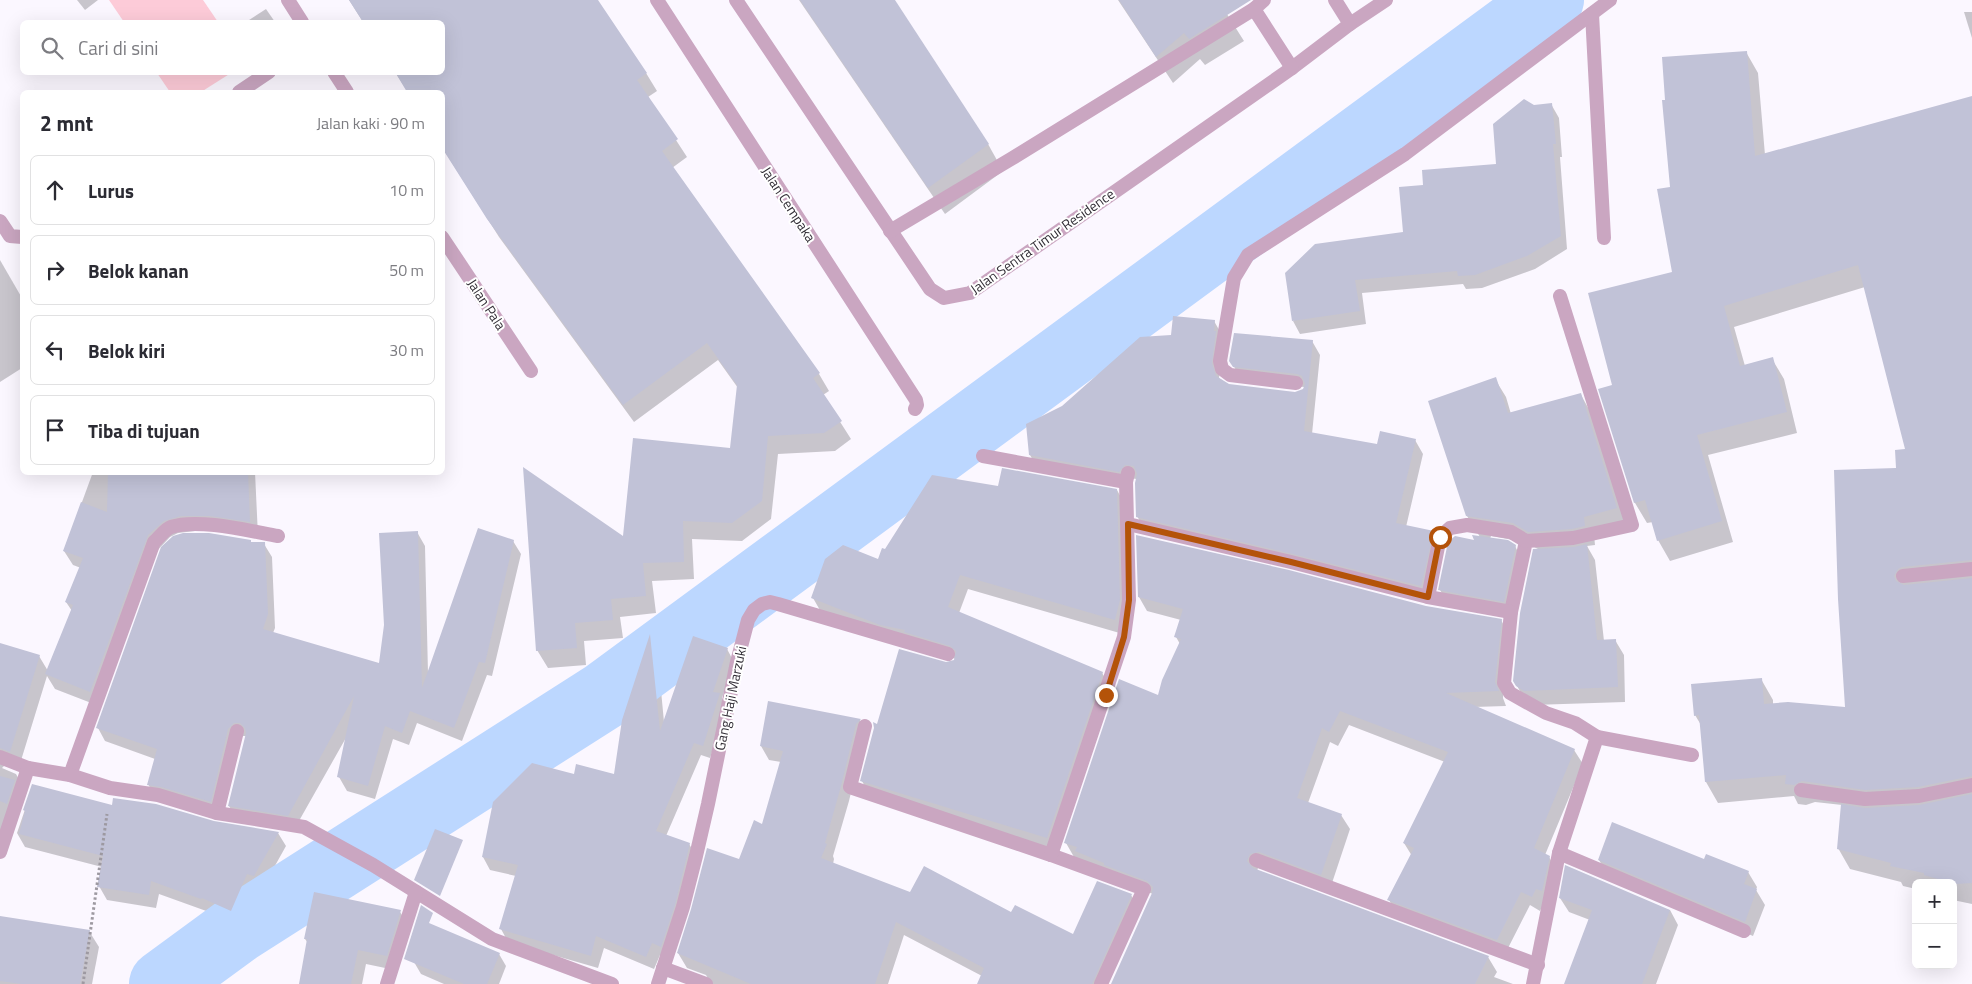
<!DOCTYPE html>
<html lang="id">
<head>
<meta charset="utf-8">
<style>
  :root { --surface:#fff; --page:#f7f7f7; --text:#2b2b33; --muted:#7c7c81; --line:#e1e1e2 }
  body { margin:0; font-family:"Titillium Web",sans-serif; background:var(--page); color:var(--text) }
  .controls { position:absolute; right:15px; bottom:15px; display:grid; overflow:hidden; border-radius:8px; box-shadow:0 5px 20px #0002 }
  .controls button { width:45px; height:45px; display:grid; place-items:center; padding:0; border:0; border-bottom:1px solid var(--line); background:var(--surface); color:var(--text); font:25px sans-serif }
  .stop { position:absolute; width:15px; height:15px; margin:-11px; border:4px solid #b45309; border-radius:50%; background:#fff }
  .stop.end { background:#b45309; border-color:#fff; box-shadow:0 1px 5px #0008 }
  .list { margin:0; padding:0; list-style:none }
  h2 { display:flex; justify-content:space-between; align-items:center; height:65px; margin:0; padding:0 20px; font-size:21px }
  h2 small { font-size:16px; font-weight:400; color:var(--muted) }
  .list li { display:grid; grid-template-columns:32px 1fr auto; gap:15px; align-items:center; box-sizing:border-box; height:70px; margin:0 10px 10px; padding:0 10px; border:1px solid var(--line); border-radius:8px }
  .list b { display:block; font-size:19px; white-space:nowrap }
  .list em { font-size:16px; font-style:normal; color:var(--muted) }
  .icon { flex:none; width:28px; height:28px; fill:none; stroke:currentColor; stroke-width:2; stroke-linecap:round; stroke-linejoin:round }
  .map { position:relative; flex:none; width:1972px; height:984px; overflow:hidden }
  .search { position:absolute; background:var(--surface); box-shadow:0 5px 20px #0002; left:20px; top:20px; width:425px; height:55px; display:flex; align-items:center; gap:12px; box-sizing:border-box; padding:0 18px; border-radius:8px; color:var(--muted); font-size:19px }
  .panel { position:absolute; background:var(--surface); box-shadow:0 5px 20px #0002; left:20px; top:90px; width:425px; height:385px; border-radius:8px }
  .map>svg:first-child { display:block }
  .green { fill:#fdcbd8 }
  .shadow { fill:#0003 }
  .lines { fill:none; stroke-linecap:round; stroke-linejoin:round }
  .river { stroke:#bcd7ff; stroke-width:68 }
  .building { fill:#c1c2d7 }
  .path { stroke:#9d99a1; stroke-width:3; stroke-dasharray:2.5 2.5; stroke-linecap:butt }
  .service { stroke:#caa6c1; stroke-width:14 }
  .minor { stroke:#caa6c1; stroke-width:14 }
  .route { stroke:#b45309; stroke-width:6 }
  .labels { text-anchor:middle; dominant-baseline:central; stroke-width:4; stroke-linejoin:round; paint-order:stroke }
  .street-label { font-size:14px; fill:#322e36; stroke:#fff }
</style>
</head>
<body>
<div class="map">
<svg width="1972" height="984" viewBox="0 0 1972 984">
  <rect width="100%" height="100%" fill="#fbf7ff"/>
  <g class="green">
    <path d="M109,0H203L218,22H124Z"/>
    <path d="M157,73H231L201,92H170Z"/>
  </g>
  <g class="shadow">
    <path d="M77,0H98L85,10Z"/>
    <path d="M349,0H596L646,73L657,91L648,97L687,157L672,168L819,374L829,391L823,395L851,439L835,451L778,454L771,519L742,541L692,539L694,579L652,581L656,613L620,617L623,638L584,641L586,665L548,668L537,650L624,538L731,450L738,388L718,360L634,422L499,237L442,147V92H408L395,72H442V22H363Z"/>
    <path d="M799,0H894L988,144L1003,171L945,214Z"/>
    <path d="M1118,0H1218L1244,41L1205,65L1200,59L1173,83Z"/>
    <path d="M266,9L275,22H246Z"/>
    <path d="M1964,12H1972V38Z"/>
    <path d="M1746,52L1758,73L1765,155L1972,97V904L1953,900V883H1916V889L1903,886L1901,882L1850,869L1838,848L1842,805L1815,802L1806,805L1798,804L1794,796L1718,803L1706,782L1701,725L1695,715L1761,679L1773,700V705L1846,708L1898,469L1907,450L1865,287L1734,327L1745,366L1772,359L1784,379L1797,433L1708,455L1733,542L1670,561L1658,540L1653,522L1647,523L1635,503L1613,386L1673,273L1671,188Z"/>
    <path d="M1551,104L1559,118L1562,157H1560L1567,249L1535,269L1482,288L1466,289L1463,284L1362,293L1366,324L1300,334L1293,321L1404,233L1425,186L1497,165L1534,106Z"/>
    <path d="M0,260L22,298V368L0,382Z"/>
    <path d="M1214,321L1222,335L1223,346L1219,378L1229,385L1296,393L1304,390V387L1242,380L1230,360L1312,341L1320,355L1312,434L1378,445L1415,440L1423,454L1406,527L1433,532L1441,546L1429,599L1145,530L1137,516V479L1038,469L1030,455L1063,407L1172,337Z"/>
    <path d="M1495,379L1506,397L1511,414L1581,395L1591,413L1627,526L1594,535L1595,545L1587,546L1595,560L1604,641L1615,640L1624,655L1625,702L1533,705L1526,701L1514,681L1540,550L1524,542L1491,536L1490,539L1515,546L1519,554L1508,609L1444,597L1440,590L1480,537L1467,516Z"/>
    <path d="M93,472H255L258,536L204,530L178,533L170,537L154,554L99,706L55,689L47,676L19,767L4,766L2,768L16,774L25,790L0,850V644L39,656L48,671L72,611L66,602L81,568L73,565L64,551Z"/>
    <path d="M999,488L1117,490L1125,505L1123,634L968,589L959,613L1102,673L1111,687L1056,852L870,796L862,781L878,725L946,664L955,661L956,659L914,646L821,612L813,598L878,560L885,550Z"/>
    <path d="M417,532L425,546L428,673L513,541L521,554L492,676L487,675L462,741L417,723L409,745L393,739L375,799L347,791L339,777L347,736L295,828L237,819L229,806L246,736H242L218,815L156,798L148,784L155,759L105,741L98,728L252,544H264L272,557L275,628L273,633L380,664Z"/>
    <path d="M1139,597L1426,607L1501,620L1509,635L1503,698L1506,706L1474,707L1574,750L1583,764L1545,855L1549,857L1557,871L1544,903L1540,911L1530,905L1505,954L1397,914L1389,900L1412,856L1404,843L1445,762L1349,725L1338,746L1330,742L1308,803L1341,815L1350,829L1330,889L1258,868L1257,871L1488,957L1497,972L1494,977L1513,984H1121L1153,894L1113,879L1074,857L1066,843L1159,697L1180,644L1176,637L1181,620L1147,611Z"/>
    <path d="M650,637L657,648L664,722L727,649L734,662L722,698L727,707L710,758L701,755L666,836L689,844L697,857L668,959L660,955L654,969L604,948L598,968L508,942L501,929L516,876L490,870L483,857L575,776H615L623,720Z"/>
    <path d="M769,703L860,720L868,734L864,738L849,801L833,856L834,859L833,864L911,894L1012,914L1074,936L1131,895L1139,909L1106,984H978L982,976L904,935L888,984H711L706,975L687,968L678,953L763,825L781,762L769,760L761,746Z"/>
    <path d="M33,786L113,806L278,833L286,846L262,889L255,887L239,924L210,910L209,912L159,894L156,908L107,900L99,886L102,867L25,847L17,833Z"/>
    <path d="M1599,860L1704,861L1748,872L1757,887L1756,890L1765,905L1753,936L1608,875Z"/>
    <path d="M1560,898L1670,910L1678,925L1656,984H1566L1590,920L1569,912Z"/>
    <path d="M400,912L409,926L390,969L366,964L362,984H300L308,943L305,939Z"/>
    <path d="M0,917L89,931L99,947L92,984H0Z"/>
    <path d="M499,954L506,966L499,984H444L421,974L414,962Z"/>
  </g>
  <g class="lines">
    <path class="river" d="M163,984L238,929L605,695L1550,0"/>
  </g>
  <g class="building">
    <path d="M349,0H598L647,73L637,80L678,139L662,151L820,373L813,378L842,421L824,433L768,436L762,501L732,523L683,521L684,562L643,563L646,596L611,599L613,620L575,623L577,648L536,651L523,467L623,536L633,438L730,448L737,385L707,343L623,405L487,219L442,148V92H407L395,72H442V22H363Z"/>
    <path d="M800,0H895L989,144L928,188Z"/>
    <path d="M1119,0H1251L1189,39L1184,33L1156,57Z"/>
    <path d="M1747,51L1755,156L1972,96V560L1902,567L1898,569L1894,576L1896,581L1904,585L1972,578V776L1918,787L1865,790L1802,781L1794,785L1785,784L1786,775L1705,782L1699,715L1694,716L1691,684L1762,678L1764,704L1788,702L1845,707L1838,599L1834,470L1896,468L1895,450L1905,449L1858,265L1724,306L1740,366L1773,357L1787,412L1697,435L1722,521L1657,541L1645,500L1634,503L1598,389L1612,385L1588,293L1672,272L1657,189L1670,187L1662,100H1665L1662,57Z"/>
    <path d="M1524,99L1534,105L1552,103L1556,144H1553L1561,236L1527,256L1475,275L1458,276L1457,271L1355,280L1360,311L1292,321L1285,273L1315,244L1403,232L1399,187L1423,185L1422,170L1496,164L1493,124Z"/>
    <path d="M1173,316L1215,320L1214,331H1216L1212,363L1216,376L1229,384L1295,392L1303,389L1305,384L1302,376L1297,374L1233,367L1229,361L1234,333L1313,340L1304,431L1377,444L1380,431L1416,439L1396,523L1434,531L1421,586L1293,554L1136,517L1135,483L1137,474L1134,466L1125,465L1119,472L1029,455L1026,424L1062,406L1140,337L1171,335Z"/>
    <path d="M1496,377L1508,413L1581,393L1617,508L1584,517L1585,526L1572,529L1528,532L1513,523L1466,516L1428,401Z"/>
    <path d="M1002,468L1117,489L1120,600L1115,620L960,575L948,607L1103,672L1047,838L860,781L874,728L873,722L877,724L899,649L946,662L954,660L956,651L950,646L904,632L905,630L880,625L811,598L825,559L843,545L878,559L882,548L885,549L932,475L998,486Z"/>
    <path d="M108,472H248L250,522L210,516H181L164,521L148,535L90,692L45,674L73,605L65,602L83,558L63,551L81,502L107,512Z"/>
    <path d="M478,528L514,540L485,663L479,662L454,728L410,711L402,733L385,726L368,786L337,777L354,696L288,816L228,806L246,733L245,728L240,723H234L228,729L211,802L161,787L147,785L157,749L96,728L161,547L173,536L183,533H209L251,540V542H265L268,614L263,629L379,663L384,625L379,533L418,531L422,688Z"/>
    <path d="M1136,535L1289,570L1426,606L1502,619L1495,682L1499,691L1446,693L1575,749L1534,848L1550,856L1542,891L1536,889L1532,897L1521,892L1497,940L1387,900L1414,848L1403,843L1448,752L1340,711L1329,732L1322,728L1297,798L1342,814L1321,875L1259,852L1250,854L1247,861L1253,868L1489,956L1475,984H1111L1152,893L1153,887L1147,881L1104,865V863L1075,851L1077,847L1064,843L1119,679L1158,695L1162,680L1181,639L1174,637L1183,609L1138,597Z"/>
    <path d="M1472,535L1508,540L1516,545L1504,602L1438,590L1448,542L1455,536L1474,540Z"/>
    <path d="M1587,544L1597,640L1616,639L1618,687L1524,691L1516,686L1513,681L1520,613L1533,549L1574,547Z"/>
    <path d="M650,634L660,731L693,636L728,648L713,692L720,693L703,746L694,743L656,831L690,843L675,905L661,947L652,943L646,957L596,936L591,956L499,929L518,865L482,857L493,802L532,763L574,774L576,764L614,774L622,720Z"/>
    <path d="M0,643L40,655L10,752L0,748Z"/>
    <path d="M768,701L861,719L856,724L841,786L825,843L827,844L821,858L910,892L924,866L1011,912L1015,905L1073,934L1097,881L1132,894L1092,984H977L984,968L896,922L875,984H751L677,953L691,909L707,848L739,859L754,820L762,824L783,751L760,746Z"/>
    <path d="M0,776L15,780L7,804L0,801Z"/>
    <path d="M32,784L112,805L113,798L156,804L214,821L279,832L254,876L247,874L231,911L202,898L201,899L151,881L149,895L97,887L103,856L19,834L25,811L23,810Z"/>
    <path d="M1972,794V883L1955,884L1924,875V873L1890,866L1891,863L1837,849L1841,804L1865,808L1919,805Z"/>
    <path d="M1612,822L1704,859L1706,854L1749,871L1744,884L1757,889L1745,922L1598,860Z"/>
    <path d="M435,829L463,840L440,896L414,880Z"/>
    <path d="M1565,865L1670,910L1642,984H1564L1592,910L1559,898Z"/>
    <path d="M314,892L401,910L387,956L358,950L351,984H299L307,939H304Z"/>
    <path d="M421,905L433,913L429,923L500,953L487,984H464L404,959Z"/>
    <path d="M0,916L90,930L80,984H22L0,981Z"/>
  </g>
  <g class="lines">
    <path class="path" d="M83,984L107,814"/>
    <g class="service">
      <path d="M736,0L930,289L944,298L970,293L1292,68L1350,24L1386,0"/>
      <path d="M1335,0L1350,24"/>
      <path d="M1254,9L1292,68"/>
      <path d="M890,231L1011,159L1254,9L1264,0"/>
    </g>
    <g class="minor">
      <path d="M288,0L302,22"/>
      <path d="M657,0L916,400L917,405L915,409"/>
      <path d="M1592,14L1604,238"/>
      <path d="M334,72L347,92"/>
      <path d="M239,92L269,72"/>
      <path d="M0,221L10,236L22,237"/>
      <path d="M442,237L531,371"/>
      <path d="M1560,296L1632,525L1573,538L1526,541L1511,612L1504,683L1510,693L1546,713L1575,723L1597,737"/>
      <path d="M1296,383L1230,375L1222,369L1220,361L1234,278L1248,255L1405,154L1610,0"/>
      <path d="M983,456L1126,482"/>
      <path d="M1128,524L1291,562L1428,597L1511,612"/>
      <path d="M1903,576L1972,569"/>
      <path d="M1428,597L1440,537L1450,528L1467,525L1511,532L1526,541"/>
      <path d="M865,726L850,787L1051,855L1144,889L1101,984"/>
      <path d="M0,757L28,768"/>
      <path d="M70,775L154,542C159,538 165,529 171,527C198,518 250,531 278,536"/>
      <path d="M1801,790L1865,799L1919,796L1972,785"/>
      <path d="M217,813L237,731"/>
      <path d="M0,852L28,768L70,775L110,788L158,795L217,813L304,827L373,865L492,939L612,984"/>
      <path d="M1559,853L1744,931"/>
      <path d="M1051,855L1124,637L1129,600L1126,482L1128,473"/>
      <path d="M1256,860L1538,965"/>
      <path d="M663,968L706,984"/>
      <path d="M387,984L416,892"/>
      <path d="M658,984L683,907L696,856L708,804L737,662L748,620L754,610L762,604L770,602L778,604L948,654"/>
      <path d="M1533,984L1559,853L1597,737L1692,755"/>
    </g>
  </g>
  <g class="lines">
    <path class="route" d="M1106,695L1124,637L1129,600L1128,524L1291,562L1428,597L1440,537"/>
  </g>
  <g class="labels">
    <g class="street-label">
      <text transform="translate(789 204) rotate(57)">Jalan Cempaka</text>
      <text transform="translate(1042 241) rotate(-35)">Jalan Sentra Timur Residence</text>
      <text transform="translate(487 304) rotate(57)">Jalan Pala</text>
      <text transform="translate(730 698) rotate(-78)">Gang Haji Marzuki</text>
    </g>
  </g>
</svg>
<div class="controls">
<button>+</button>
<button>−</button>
</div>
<div class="stop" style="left:1440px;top:537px"></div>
<div class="stop end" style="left:1106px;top:695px"></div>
<div class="search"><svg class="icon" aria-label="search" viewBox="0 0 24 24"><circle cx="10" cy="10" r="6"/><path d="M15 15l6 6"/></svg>Cari di sini</div>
<section class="panel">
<h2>2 mnt<small>Jalan kaki · 90 m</small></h2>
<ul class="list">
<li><svg class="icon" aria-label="ahead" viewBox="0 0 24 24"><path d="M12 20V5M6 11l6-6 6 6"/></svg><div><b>Lurus</b></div><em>10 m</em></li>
<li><svg class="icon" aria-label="right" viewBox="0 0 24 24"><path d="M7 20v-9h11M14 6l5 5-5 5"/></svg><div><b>Belok kanan</b></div><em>50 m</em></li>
<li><svg class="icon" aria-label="left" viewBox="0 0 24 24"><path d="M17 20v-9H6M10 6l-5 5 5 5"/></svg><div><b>Belok kiri</b></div><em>30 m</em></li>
<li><svg class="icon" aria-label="arrive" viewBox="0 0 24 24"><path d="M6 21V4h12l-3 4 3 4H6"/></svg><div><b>Tiba di tujuan</b></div></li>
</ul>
</section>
</div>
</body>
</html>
